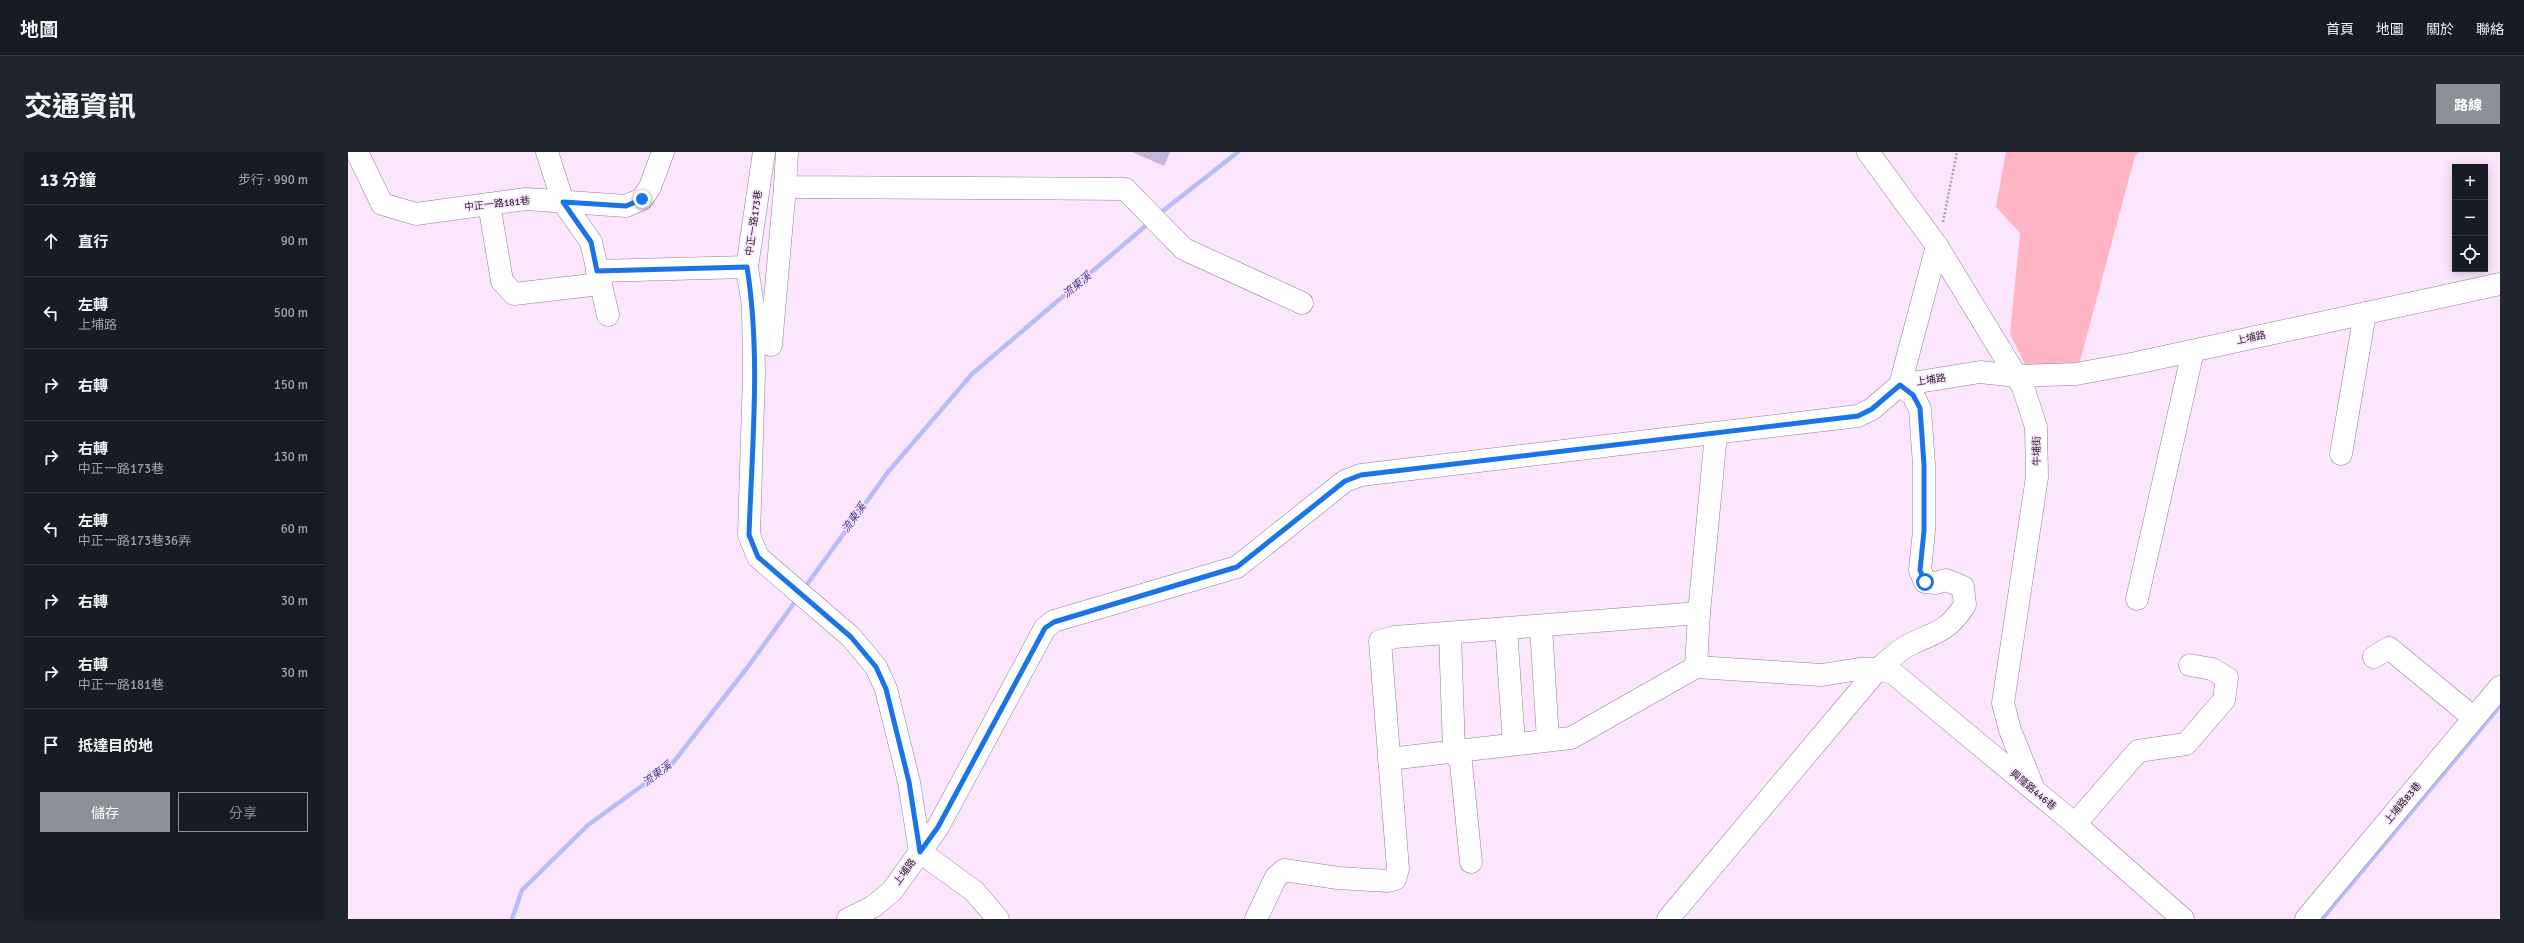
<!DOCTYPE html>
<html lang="zh-TW">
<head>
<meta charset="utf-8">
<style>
  :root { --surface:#171b24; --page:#20242c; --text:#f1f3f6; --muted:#9ea1a6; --line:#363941; --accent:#8c9099 }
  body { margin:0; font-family:Signika,"Noto Sans TC",sans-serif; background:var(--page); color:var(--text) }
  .controls { position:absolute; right:12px; top:12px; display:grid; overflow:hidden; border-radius:0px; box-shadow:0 2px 10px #0003 }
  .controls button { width:36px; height:36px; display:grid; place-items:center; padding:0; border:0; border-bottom:1px solid var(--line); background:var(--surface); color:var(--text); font:20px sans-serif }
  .stop { position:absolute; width:12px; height:12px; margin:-9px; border:3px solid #1a73e8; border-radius:50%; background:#fff }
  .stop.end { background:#1a73e8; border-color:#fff; box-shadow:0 1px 4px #0008 }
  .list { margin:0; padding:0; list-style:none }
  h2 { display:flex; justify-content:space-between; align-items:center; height:52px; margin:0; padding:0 16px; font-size:17px }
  h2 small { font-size:13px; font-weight:400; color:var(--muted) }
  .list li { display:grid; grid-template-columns:26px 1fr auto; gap:12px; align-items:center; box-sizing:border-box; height:72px; padding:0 16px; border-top:1px solid var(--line) }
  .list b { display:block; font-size:15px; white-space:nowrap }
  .list p { margin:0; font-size:13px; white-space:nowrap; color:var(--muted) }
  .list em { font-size:13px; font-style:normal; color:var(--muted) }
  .actions { display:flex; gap:8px; padding:12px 16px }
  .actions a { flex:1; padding:9px 0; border:1px solid var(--accent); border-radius:0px; text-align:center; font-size:14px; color:var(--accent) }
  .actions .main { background:var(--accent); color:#fff }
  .icon { flex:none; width:22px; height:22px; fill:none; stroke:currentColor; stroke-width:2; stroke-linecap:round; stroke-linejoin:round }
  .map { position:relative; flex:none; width:2152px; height:767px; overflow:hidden; border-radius:0px }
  header { display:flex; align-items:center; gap:24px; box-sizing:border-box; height:56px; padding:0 20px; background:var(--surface); border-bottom:1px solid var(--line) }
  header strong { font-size:19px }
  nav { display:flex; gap:22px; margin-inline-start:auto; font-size:14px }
  .intro { display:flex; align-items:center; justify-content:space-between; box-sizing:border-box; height:96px; padding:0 24px }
  h1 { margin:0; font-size:28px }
  .button { padding:10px 18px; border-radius:0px; background:var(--accent); color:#fff; font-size:14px; font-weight:700 }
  main { display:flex; gap:24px; padding:0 24px }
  aside { flex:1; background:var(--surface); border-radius:0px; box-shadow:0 2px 10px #0003 }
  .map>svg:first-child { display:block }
  .green { fill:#ffb5c4 }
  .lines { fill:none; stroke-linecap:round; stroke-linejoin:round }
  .stream { stroke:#b9bdf7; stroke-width:4.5 }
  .building { fill:#c4b7d9 }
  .minor-casing { stroke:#957c97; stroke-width:23 }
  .path { stroke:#ae9caf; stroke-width:2.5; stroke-dasharray:2 2; stroke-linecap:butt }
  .minor { stroke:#fff; stroke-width:22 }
  .route { stroke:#1a73e8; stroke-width:5 }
  .labels { text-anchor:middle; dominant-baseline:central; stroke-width:3; stroke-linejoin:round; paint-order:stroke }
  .street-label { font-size:10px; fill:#2e232e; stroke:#fce6fe }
  .water-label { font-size:11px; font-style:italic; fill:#3f3a8c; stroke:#fce6fe }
</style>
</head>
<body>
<header>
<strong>地圖</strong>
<nav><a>首頁</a><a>地圖</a><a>關於</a><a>聯絡</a></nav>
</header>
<div class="intro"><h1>交通資訊</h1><a class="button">路線</a></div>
<main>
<aside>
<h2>13 分鐘<small>步行 · 990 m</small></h2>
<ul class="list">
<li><svg class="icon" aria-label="ahead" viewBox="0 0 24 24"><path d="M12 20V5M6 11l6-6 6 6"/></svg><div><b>直行</b></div><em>90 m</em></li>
<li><svg class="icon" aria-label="left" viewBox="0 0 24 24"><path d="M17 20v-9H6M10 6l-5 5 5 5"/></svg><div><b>左轉</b><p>上埔路</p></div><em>500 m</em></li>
<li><svg class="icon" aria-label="right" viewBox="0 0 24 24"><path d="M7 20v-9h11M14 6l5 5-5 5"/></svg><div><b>右轉</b></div><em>150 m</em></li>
<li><svg class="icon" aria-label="right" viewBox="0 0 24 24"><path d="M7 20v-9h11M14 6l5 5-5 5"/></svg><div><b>右轉</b><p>中正一路173巷</p></div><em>130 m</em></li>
<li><svg class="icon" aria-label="left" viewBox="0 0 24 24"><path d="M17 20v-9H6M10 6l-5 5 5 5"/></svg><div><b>左轉</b><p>中正一路173巷36弄</p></div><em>60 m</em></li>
<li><svg class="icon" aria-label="right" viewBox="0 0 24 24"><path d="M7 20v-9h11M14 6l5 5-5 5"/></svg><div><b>右轉</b></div><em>30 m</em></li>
<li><svg class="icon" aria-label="right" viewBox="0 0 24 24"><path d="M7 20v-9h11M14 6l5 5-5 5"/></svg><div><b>右轉</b><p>中正一路181巷</p></div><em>30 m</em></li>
<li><svg class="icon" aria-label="arrive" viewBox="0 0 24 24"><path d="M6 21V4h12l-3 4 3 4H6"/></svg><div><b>抵達目的地</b></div></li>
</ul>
<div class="actions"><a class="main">儲存</a><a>分享</a></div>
</aside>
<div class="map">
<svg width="2152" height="767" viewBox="0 0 2152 767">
  <rect width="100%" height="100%" fill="#fce6fe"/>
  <path class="green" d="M1658,0H1792L1787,4L1731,213L1680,218L1662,182L1672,81L1648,55Z"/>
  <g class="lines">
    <g class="stream">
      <path d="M811,62L890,0"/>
      <path d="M455,438L540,320L624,222L802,70"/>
      <path d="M164,767L174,738L240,673L324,612L399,516L449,447"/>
      <path d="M1974,767L2152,554"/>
    </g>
  </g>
  <path class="building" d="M784,0H822L816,14Z"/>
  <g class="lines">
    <g class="minor-casing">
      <g id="minor">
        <path d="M9,0L34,52L68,62L178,47L278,54L294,47L302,35L315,0"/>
        <path d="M199,0L215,50L243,90L260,163"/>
        <path d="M416,0L399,115L405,154L406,221L401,383L410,405L503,485L528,515L538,537L561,630L572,700L626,739L650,767"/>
        <path d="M439,0L437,35L777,37L836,97L954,151"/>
        <path d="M1520,0L1589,94L1675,235L1688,275L1689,325L1655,551L1662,578L1685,635"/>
        <path d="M141,52L154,129L166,142L252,132"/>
        <path d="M249,119L399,115"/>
        <path d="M423,193L437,35"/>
        <path d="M1993,302L2017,161"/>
        <path d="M1789,447L1845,199"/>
        <path d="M1193,474L1200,588"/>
        <path d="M1158,477L1166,592"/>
        <path d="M1102,481L1106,599L1113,611L1123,710"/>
        <path d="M2026,505L2041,496L2126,566"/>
        <path d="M1348,515L1351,461L1368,282"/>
        <path d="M1041,607L1223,586L1348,515L1474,523L1511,517H1530L1545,521L1727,672L1835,767"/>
        <path d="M1727,672L1790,599L1838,592L1876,548L1879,526L1864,517L1842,513"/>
        <path d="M500,767L526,754L544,739L590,675L697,476L706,469L889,415L997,329L1013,323L1510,264L1524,257L1552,233L1632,220L1669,224L1728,222L1788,211L2152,132"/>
        <path d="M908,767L928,725L936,718L990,726L1040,729L1047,727L1050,717L1032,489L1047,485L1351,461"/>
        <path d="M1320,767L1530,517C1540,509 1551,497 1563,492C1590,479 1599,480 1617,453L1615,435L1598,428L1588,431L1577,430L1572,418L1576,379V313L1572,257L1565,243L1552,233L1589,94"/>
        <path d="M1958,767L2152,535"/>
      </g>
    </g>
    <path class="path" d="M1595,70L1609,0"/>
    <use href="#minor" class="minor"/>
  </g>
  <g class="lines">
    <path class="route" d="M294,47L278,54L215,50L243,90L249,119L399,115C413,203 404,294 401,383L410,405L503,485L528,515L538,537L561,630L572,700L590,675L697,476L706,470L889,415L997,329L1013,323L1510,264L1524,257L1552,233L1565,243L1572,256L1576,313V379L1572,418L1577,430"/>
  </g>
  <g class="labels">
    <g class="street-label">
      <text transform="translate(149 52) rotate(-6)">中正一路181巷</text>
      <text transform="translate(406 71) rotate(-82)">中正一路173巷</text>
      <text transform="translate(1903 186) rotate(-12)">上埔路</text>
      <text transform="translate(1583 228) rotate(-9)">上埔路</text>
      <text transform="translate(1689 299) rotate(-91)">牛埔街</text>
      <text transform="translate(1685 638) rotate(40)">興隆路446巷</text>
      <text transform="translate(2055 651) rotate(-50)">上埔路83巷</text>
      <text transform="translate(557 720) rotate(-54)">上埔路</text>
    </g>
    <g class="water-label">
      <text transform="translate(729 133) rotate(-40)">流東溪</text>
      <text transform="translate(506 366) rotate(-54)">流東溪</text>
      <text transform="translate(309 622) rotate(-37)">流東溪</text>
    </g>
  </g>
</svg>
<div class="controls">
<button>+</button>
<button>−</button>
<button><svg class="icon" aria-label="locate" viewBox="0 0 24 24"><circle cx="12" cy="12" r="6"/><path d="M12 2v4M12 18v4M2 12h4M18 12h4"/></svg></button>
</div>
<div class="stop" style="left:1577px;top:430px"></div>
<div class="stop end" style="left:294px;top:47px"></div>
</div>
</main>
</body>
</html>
